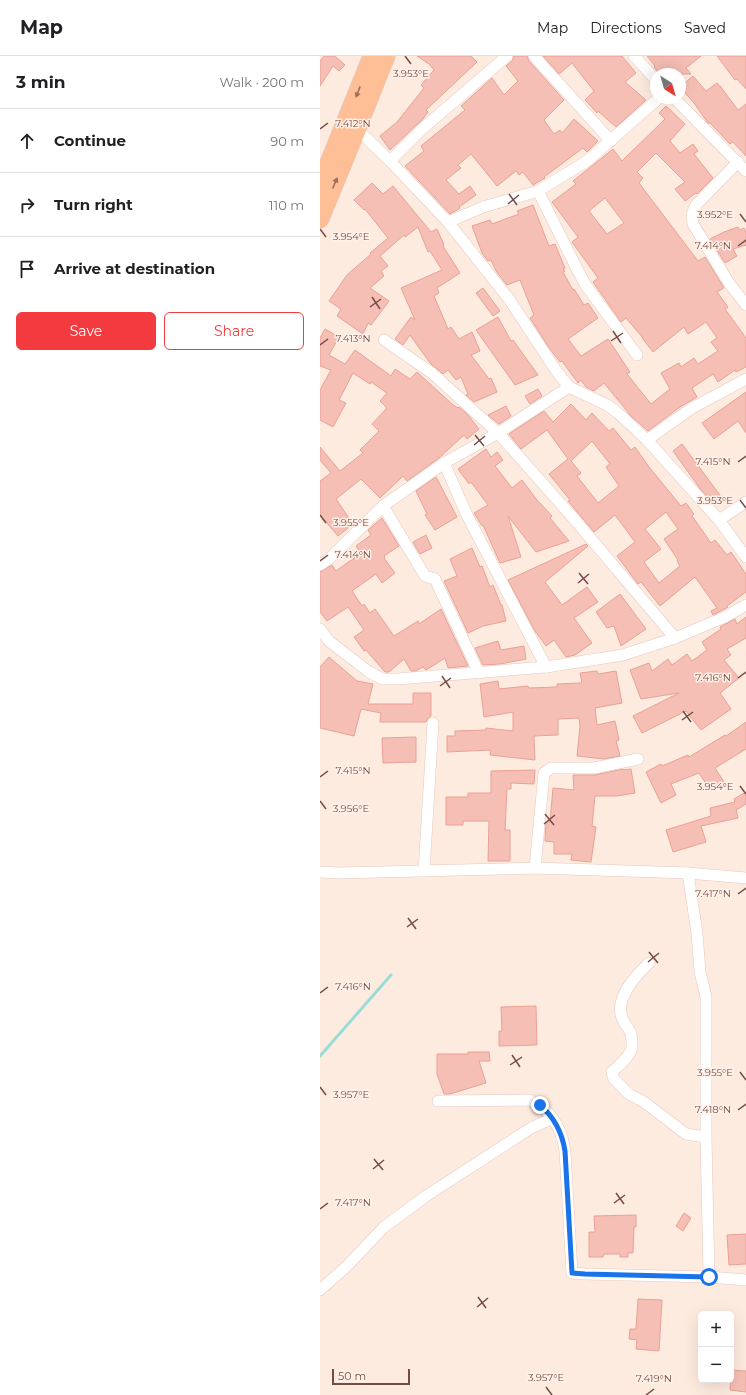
<!DOCTYPE html>
<html lang="en">
<head>
<meta charset="utf-8">
<style>
  :root { --surface:#fff; --page:#f2f2f2; --text:#202124; --muted:#757577; --line:#e0e0e0; --accent:#f33a3e }
  body { margin:0; font-family:Montserrat,sans-serif; background:var(--page); color:var(--text) }
  .controls { position:absolute; right:12px; bottom:12px; display:grid; overflow:hidden; border-radius:6px; box-shadow:0 4px 16px #0002 }
  .controls button { width:36px; height:36px; display:grid; place-items:center; padding:0; border:0; border-bottom:1px solid var(--line); background:var(--surface); color:var(--text); font:20px sans-serif }
  .compass { position:absolute; left:330px; top:12px; width:36px; height:36px; border-radius:50%; background:var(--surface); box-shadow:0 4px 16px #0002; rotate:143deg }
  .scale { position:absolute; left:12px; bottom:10px; width:78px; box-sizing:border-box; padding-left:4px; border:2px solid #774b45; border-top:0; font-size:11px; line-height:14px; white-space:nowrap; color:#774b45; -webkit-text-stroke:3px #fff1e8; paint-order:stroke }
  .stop { position:absolute; width:12px; height:12px; margin:-9px; border:3px solid #1a73e8; border-radius:50%; background:#fff }
  .stop.end { background:#1a73e8; border-color:#fff; box-shadow:0 1px 4px #0008 }
  .list { margin:0; padding:0; list-style:none }
  h2 { display:flex; justify-content:space-between; align-items:center; height:52px; margin:0; padding:0 16px; font-size:17px }
  h2 small { font-size:13px; font-weight:400; color:var(--muted) }
  .list li { display:grid; grid-template-columns:26px 1fr auto; gap:12px; align-items:center; box-sizing:border-box; height:64px; padding:0 16px; border-top:1px solid var(--line) }
  .list b { display:block; font-size:15px; white-space:nowrap }
  .list em { font-size:13px; font-style:normal; color:var(--muted) }
  .actions { display:flex; gap:8px; padding:12px 16px }
  .actions a { flex:1; padding:9px 0; border:1px solid var(--accent); border-radius:6px; text-align:center; font-size:14px; color:var(--accent) }
  .actions .main { background:var(--accent); color:#fff }
  .icon { flex:none; width:22px; height:22px; fill:none; stroke:currentColor; stroke-width:2; stroke-linecap:round; stroke-linejoin:round }
  .map { position:relative; flex:none; width:426px; height:1339px; overflow:hidden }
  header { display:flex; align-items:center; gap:24px; box-sizing:border-box; height:56px; padding:0 20px; background:var(--surface); border-bottom:1px solid var(--line) }
  header strong { font-size:19px }
  nav { display:flex; gap:22px; margin-inline-start:auto; font-size:14px }
  main { display:flex }
  aside { flex:1; background:var(--surface) }
  .map>svg:first-child { display:block }
  .lines { fill:none; stroke-linecap:round; stroke-linejoin:round }
  .stream { stroke:#99dcd6; stroke-width:3 }
  .building { fill:#f6bfb5; stroke:#eaa094; fill-rule:evenodd }
  .minor-casing { stroke:#e5c7be; stroke-width:12 }
  .primary-casing { stroke:#d9cdcb; stroke-width:19 }
  .minor { stroke:#fff; stroke-width:11 }
  .primary { stroke:#ffbf96; stroke-width:18 }
  .oneway { fill:#a06e5d }
  .route { stroke:#1a73e8; stroke-width:5 }
  .ticks { fill:none; stroke:#774b45; stroke-width:1.5 }
  .ticks-label { font-size:10px; text-anchor:middle; fill:#774b45; stroke:#fff1e8; stroke-width:3; stroke-linejoin:round; paint-order:stroke }
</style>
</head>
<body>
<header>
<strong>Map</strong>
<nav><a>Map</a><a>Directions</a><a>Saved</a></nav>
</header>
<main>
<aside>
<h2>3 min<small>Walk · 200 m</small></h2>
<ul class="list">
<li><svg class="icon" aria-label="ahead" viewBox="0 0 24 24"><path d="M12 20V5M6 11l6-6 6 6"/></svg><div><b>Continue</b></div><em>90 m</em></li>
<li><svg class="icon" aria-label="right" viewBox="0 0 24 24"><path d="M7 20v-9h11M14 6l5 5-5 5"/></svg><div><b>Turn right</b></div><em>110 m</em></li>
<li><svg class="icon" aria-label="arrive" viewBox="0 0 24 24"><path d="M6 21V4h12l-3 4 3 4H6"/></svg><div><b>Arrive at destination</b></div></li>
</ul>
<div class="actions"><a class="main">Save</a><a>Share</a></div>
</aside>
<div class="map">
<svg width="426" height="1339" viewBox="0 0 426 1339">
  <rect width="100%" height="100%" fill="#feebe0"/>
  <g class="lines">
    <path class="stream" d="M0,1000L71,919"/>
  </g>
  <g class="building">
    <path d="M4,0H15L25,9L19,15L13,10L0,30V5Z"/>
    <path d="M97,0H151L157,6L106,54L108,56L103,63L70,94L60,80L77,66L104,32L101,29L114,14L109,8Z"/>
    <path d="M194,0H207L209,5L244,44L224,64L234,78L240,74L242,77L254,63L278,85L267,96L263,92L224,121L225,122L213,129L203,116L199,119L196,115L177,130L151,98L138,109L141,112L126,124L139,138L150,130L156,139L139,151L140,152L137,154L130,158L85,110L104,95L101,90L145,54L141,50L172,22L184,39L198,25L186,10L192,5Z"/>
    <path d="M223,0H302L316,17L305,26L326,44L296,71L278,55L277,57L265,44L274,35L252,7L239,18Z"/>
    <path d="M327,0H381L366,12L371,18H340L334,11L335,10Z"/>
    <path d="M397,0H426V33L417,23L415,24Z"/>
    <path d="M373,20L386,35L397,27L400,31V30L418,54L426,48V100L413,86L410,88L390,67H388L374,47L360,31Z"/>
    <path d="M346,50L365,68L350,85L360,97L373,88L378,95L374,98L393,122L377,138L376,137L365,145L355,133L365,126L336,97L317,116L323,122L319,127L378,205L385,201L404,232L397,236L408,251L405,253L426,282V311L416,316L415,314L398,326L393,318L372,332L377,341L360,351L328,375L311,360L284,327L274,335L266,331L261,324L258,327L242,305L240,306L230,293L210,262L214,259L200,224L187,229L176,215L171,204L168,205L162,197L152,170L170,164L172,168L199,158L197,155L213,149L229,190L235,188L245,212L243,213L245,215L243,216L253,234L254,233L264,249L268,247L278,262L248,283L261,300L288,283L310,316L307,318L331,348L350,333L341,317L359,307L361,311L374,302L378,308L398,295L391,286L397,282L386,266L368,278L364,271L333,296L322,282H323L306,262L301,266L273,226L278,222L252,186L258,181L232,146L256,128L253,125L293,93L302,105L345,63L339,57ZM285,142L304,167L287,178L269,155Z"/>
    <path d="M52,127L63,138L73,130L111,176L117,173L124,189L123,190L140,217L117,232L119,237L114,240L128,273L131,271L139,283L152,276L160,295L151,299L169,323L171,322L177,336L154,346L146,339L148,338L141,321L136,324L128,314L123,318L110,307L90,279L83,289L75,283L91,261L95,264L81,232L122,214L110,195L108,196L98,171L85,181L84,179L60,200L68,210L61,215L64,220L50,232L69,245L51,269L48,267L43,278L17,260L21,253L9,245L27,219L51,198L50,197L68,182L45,153L44,154L34,144Z"/>
    <path d="M418,171L420,174L424,172L426,177V189L413,193L417,200L405,207L390,183L404,176Z"/>
    <path d="M163,232L180,255L173,260L156,237Z"/>
    <path d="M178,261L191,285L193,284L218,319L195,329L156,274Z"/>
    <path d="M5,273L19,281L9,299L25,308L35,294L71,320L75,313L90,323L97,316L133,349L138,352L139,351L148,359L159,373L147,383L144,379L119,402L87,425L83,420L60,442L41,423L16,443L33,468L18,480L0,459V425L11,417L0,404V391L20,415L43,397L40,394L59,375L52,368L67,352L60,345L67,337L51,326L50,328L33,317L19,344L26,347L13,371L0,364V334L11,314L0,310V282Z"/>
    <path d="M218,333L222,340L210,348L205,340Z"/>
    <path d="M426,336V377L418,365L394,383L382,367Z"/>
    <path d="M251,348L266,364L272,357L289,375L293,372L311,394L315,391L329,411L361,450L366,447L374,458L372,460L391,487L395,484L407,499L411,496L426,518V536L407,550L408,551L393,559L391,555L397,552L375,521L340,550L321,526L318,528L297,500L315,486L295,459L274,476L248,445L250,444L229,418L248,403L227,374L201,393L189,378L224,355L233,366ZM272,385L290,408L286,411L299,430L278,447L257,420L261,417L251,405ZM346,456L358,473L344,483L358,504L357,505L360,510L339,527L324,506L341,493L325,473Z"/>
    <path d="M186,350L191,360L179,368L168,359Z"/>
    <path d="M362,388L402,442L394,448L381,434L353,395Z"/>
    <path d="M166,393L171,401L177,396L183,404L175,410L192,432L202,424L217,444L232,460L230,462L249,485L216,496L188,460L201,501L180,507L163,469L162,470L154,457L168,449L151,426L149,428L138,413Z"/>
    <path d="M116,421L137,461L115,474L105,459L107,458L96,435Z"/>
    <path d="M62,462L79,490L64,500L65,501L64,502L75,517L62,527L56,518L32,535L42,550L44,548L50,557L55,553L74,580L98,565L99,568L121,553L148,610L128,612L125,602L106,614L103,611L96,615H91L84,603L69,616H65L46,594L44,595L34,581L44,574L28,551L7,565L0,556V516L12,509L16,515L41,497L36,490L51,479L48,474Z"/>
    <path d="M106,479L112,492L100,498L93,486Z"/>
    <path d="M266,488L268,490L225,526L242,549L267,531L278,546L254,562L272,587L255,599L246,601L234,584L226,590L215,575L188,524Z"/>
    <path d="M152,492L160,511L162,510L170,531L173,529L181,549H182L186,565L163,570L148,577L124,525L137,520L130,503Z"/>
    <path d="M300,538L326,573L301,590L294,570L287,572L276,556Z"/>
    <path d="M426,561V582L407,593L411,599L404,604L419,622L400,637L411,653L381,674L366,655L322,677L313,660L359,637L321,643L310,614L329,607L332,615L348,603L352,609L367,598L372,605L387,594L382,586L401,573L400,571L415,563L417,568Z"/>
    <path d="M178,585L181,594L204,590L206,603L180,608L163,609L155,592Z"/>
    <path d="M9,601L37,625L53,628L48,648H93V637H111V660L107,663L106,666H60L61,657L41,653L34,680L0,672V611Z"/>
    <path d="M277,615L278,618L296,615L302,647L275,652L277,669L295,665L299,684L296,685L300,700L284,703L257,700L260,670L259,662L238,663V679L214,680L215,704L170,699L171,694L127,696V680H135V675L166,674V672L193,675V656L164,661L160,628L178,625L179,633L208,630L209,632L237,631V628L262,627L260,617Z"/>
    <path d="M426,666V693L395,712L404,726L391,735L379,717L351,728L356,739L341,747L326,716L341,708L342,710L368,699L369,701L405,679L406,680Z"/>
    <path d="M96,681V706L63,707L62,682Z"/>
    <path d="M303,713V714L311,713L315,737L297,740H275L272,770L276,771L271,806L251,804L252,798H234V786L225,785L226,766H230L233,732L254,734L253,719H275Z"/>
    <path d="M215,714L214,728L191,727V733H187L185,774H190V805H168L169,765H143V769H126V741H148V737H171V715Z"/>
    <path d="M426,736V748L416,754L418,762L381,770L386,786L353,796L346,774L391,760L390,752L415,746L414,743Z"/>
    <path d="M216,950L217,989L179,990V975H182L181,951Z"/>
    <path d="M148,996H169L170,1005H159L166,1027L130,1038H124L117,1018V998H148Z"/>
    <path d="M364,1157L371,1162L363,1175L356,1170Z"/>
    <path d="M316,1159V1171H314L313,1197H308V1201H300V1198H284L283,1201H269V1176H275L274,1160Z"/>
    <path d="M426,1178V1208L409,1209L407,1179Z"/>
    <path d="M318,1243L342,1244L339,1295L316,1293L317,1284L309,1283L310,1273H316Z"/>
    <path d="M411,1314L426,1315V1336L410,1334Z"/>
  </g>
  <g class="lines">
    <g class="minor-casing">
      <g id="minor">
        <path d="M214,0L291,85"/>
        <path d="M314,0L336,24"/>
        <path d="M354,42L426,115"/>
        <path d="M37,73L70,105L128,166L189,243L237,316L249,331L287,349L298,357L327,384L399,464L426,501"/>
        <path d="M70,105L102,73L187,0"/>
        <path d="M418,106L376,149L372,158L373,168L409,227L426,249"/>
        <path d="M218,135L258,215L267,231L317,299"/>
        <path d="M128,166L163,151L218,135L267,105L339,42"/>
        <path d="M64,284L112,317L178,377L255,464L355,582"/>
        <path d="M327,384L372,352L426,323"/>
        <path d="M124,407L146,457L226,611"/>
        <path d="M63,450L105,520L115,523L159,617"/>
        <path d="M399,464L426,446"/>
        <path d="M0,509L9,503L63,450L124,407L178,377L249,331"/>
        <path d="M0,573L9,585L49,616L63,623H78L226,611L303,599L355,582L405,561L426,549"/>
        <path d="M215,812L224,717L231,712H274L318,703"/>
        <path d="M104,815L113,667"/>
        <path d="M0,816L19,817L215,812L368,817L426,822"/>
        <path d="M368,817L377,877L380,916L386,941V1081L389,1221"/>
        <path d="M329,907C314,921 292,946 304,966C310,976 311,974 312,986C312,986 312,992 312,992C309,1002 299,1009 292,1016L294,1023L309,1038L324,1046L366,1078L386,1081"/>
        <path d="M118,1045L210,1044C231,1053 242,1073 245,1095L252,1217L265,1218L389,1221L426,1224"/>
        <path d="M0,1234L27,1210L64,1171L106,1140L211,1072L233,1062"/>
      </g>
    </g>
    <g class="primary-casing">
      <g id="primary">
        <path d="M0,129L52,0"/>
        <path d="M0,163L37,73L66,0"/>
      </g>
    </g>
    <use href="#minor" class="minor"/>
    <use href="#primary" class="primary"/>
  </g>
  <defs><path id="oneway-solid" d="M-6-.8H1V-3.2L6.5 0L1 3.2V.8H-6Z"/></defs>
  <g class="oneway">
    <use href="#oneway-solid" transform="translate(38 36) rotate(111)"/>
    <use href="#oneway-solid" transform="translate(15 127) rotate(-67)"/>
  </g>
  <g class="lines">
    <path class="route" d="M220,1049C234,1061 242,1076 245,1095L252,1217L265,1218L389,1221"/>
  </g>
  <path class="ticks" d="M85,0L91,8M0,73L8,67M189,138L197,149M188,148L199,139M420,158L426,166M0,173L6,181M418,190L426,184M52,241L60,253M50,251L61,243M293,275L301,287M291,285L303,277M0,289L8,283M155,379L164,390M154,389L165,380M418,406L426,400M420,444L426,452M0,459L6,467M0,505L8,499M259,517L268,528M258,527L269,518M122,620L130,632M418,622L426,616M120,630L131,622M363,655L371,666M362,664L373,656M0,721L8,715M420,730L426,738M0,745L6,753M225,758L234,769M224,768L235,759M418,838L426,832M88,862L96,873M87,871L98,863M329,896L338,907M328,906L339,897M0,937L8,931M192,999L200,1011M190,1009L202,1001M420,1016L426,1024M0,1031L6,1039M418,1054L426,1048M54,1103L63,1114M53,1113L64,1104M296,1137L304,1148M294,1147L305,1139M0,1153L8,1147M158,1241L166,1252M157,1251L168,1242M226,1331L232,1339M326,1339L334,1333"/>
  <g class="ticks-label">
    <text x="91" y="21">3.953°E</text>
    <text x="33" y="71">7.412°N</text>
    <text x="395" y="162">3.952°E</text>
    <text x="31" y="184">3.954°E</text>
    <text x="393" y="193">7.414°N</text>
    <text x="33" y="286">7.413°N</text>
    <text x="393" y="409">7.415°N</text>
    <text x="395" y="448">3.953°E</text>
    <text x="31" y="470">3.955°E</text>
    <text x="33" y="502">7.414°N</text>
    <text x="393" y="625">7.416°N</text>
    <text x="33" y="718">7.415°N</text>
    <text x="395" y="734">3.954°E</text>
    <text x="31" y="756">3.956°E</text>
    <text x="393" y="841">7.417°N</text>
    <text x="33" y="934">7.416°N</text>
    <text x="395" y="1020">3.955°E</text>
    <text x="31" y="1042">3.957°E</text>
    <text x="393" y="1057">7.418°N</text>
    <text x="33" y="1150">7.417°N</text>
    <text x="226" y="1325">3.957°E</text>
    <text x="334" y="1326">7.419°N</text>
  </g>
</svg>
<div class="controls">
<button>+</button>
<button>−</button>
</div>
<svg class="compass" viewBox="-18 -18 36 36"><path d="M0-13l5 13h-10z" fill="#e53935"/><path d="M0 13l5-13h-10z" fill="#757577"/></svg>
<div class="scale">50 m</div>
<div class="stop" style="left:389px;top:1221px"></div>
<div class="stop end" style="left:220px;top:1049px"></div>
</div>
</main>
</body>
</html>
